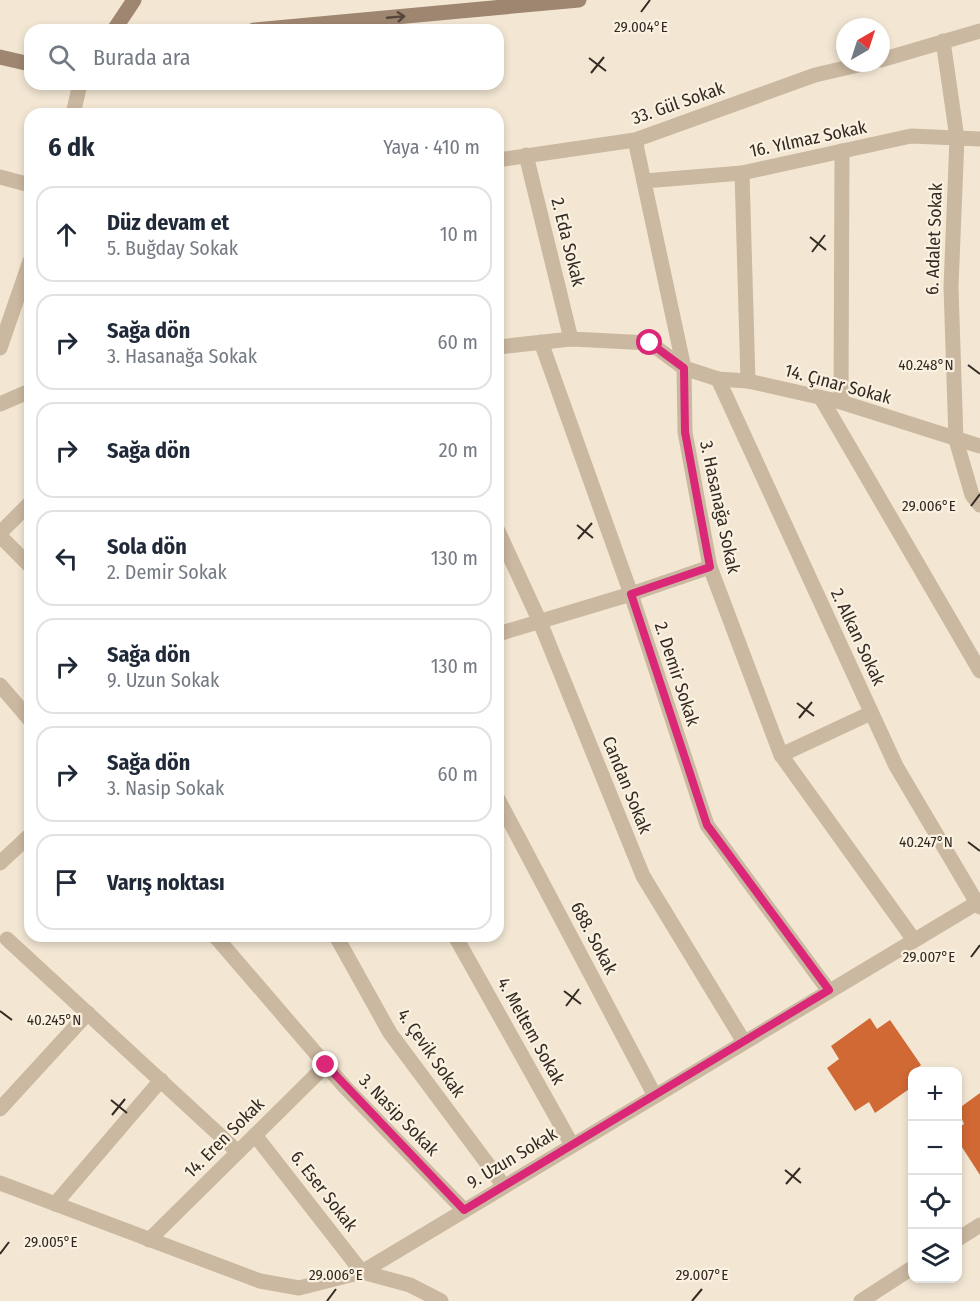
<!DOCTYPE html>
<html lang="tr">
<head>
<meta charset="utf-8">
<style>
  :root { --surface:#fff; --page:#f6f6f7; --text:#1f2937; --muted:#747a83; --line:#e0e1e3 }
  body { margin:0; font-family:"Fira Sans Condensed",sans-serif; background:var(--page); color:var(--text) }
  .controls { position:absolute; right:18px; bottom:18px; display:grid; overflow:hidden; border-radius:12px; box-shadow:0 3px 9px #0003 }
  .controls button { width:54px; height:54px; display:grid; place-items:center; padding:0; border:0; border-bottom:2px solid var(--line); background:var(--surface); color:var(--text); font:30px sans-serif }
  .compass { position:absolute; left:836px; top:18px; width:54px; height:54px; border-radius:50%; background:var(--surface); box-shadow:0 3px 9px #0003; rotate:39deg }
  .stop { position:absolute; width:18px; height:18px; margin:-14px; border:4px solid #db2777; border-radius:50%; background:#fff }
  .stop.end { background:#db2777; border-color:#fff; box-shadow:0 2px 6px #0008 }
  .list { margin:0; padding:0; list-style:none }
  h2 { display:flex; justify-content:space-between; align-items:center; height:78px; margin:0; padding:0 24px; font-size:26px }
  h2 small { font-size:20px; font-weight:400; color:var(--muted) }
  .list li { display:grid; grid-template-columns:39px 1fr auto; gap:18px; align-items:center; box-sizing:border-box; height:96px; margin:0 12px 12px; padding:0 12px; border:2px solid var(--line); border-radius:18px }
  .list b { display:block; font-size:22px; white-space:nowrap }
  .list p { margin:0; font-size:20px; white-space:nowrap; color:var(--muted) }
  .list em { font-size:20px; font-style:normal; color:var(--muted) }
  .icon { flex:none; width:33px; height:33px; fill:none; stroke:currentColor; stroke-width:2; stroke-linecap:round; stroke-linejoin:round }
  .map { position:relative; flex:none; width:980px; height:1301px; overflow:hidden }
  .search { position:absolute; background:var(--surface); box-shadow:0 3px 9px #0003; left:24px; top:24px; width:480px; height:66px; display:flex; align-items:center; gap:15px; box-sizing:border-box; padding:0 21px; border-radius:18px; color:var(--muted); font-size:22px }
  .panel { position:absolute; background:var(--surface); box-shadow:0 3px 9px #0003; left:24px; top:108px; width:480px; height:834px; border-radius:18px }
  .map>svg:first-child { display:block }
  .building { fill:#d16934 }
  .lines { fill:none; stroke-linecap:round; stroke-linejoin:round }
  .minor { stroke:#cbb8a0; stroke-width:15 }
  .tertiary { stroke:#cbb8a0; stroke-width:15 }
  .secondary { stroke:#9f8671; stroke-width:15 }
  .oneway { stroke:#54463b }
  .route { stroke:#db2777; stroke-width:8 }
  .ticks { fill:none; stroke:#342a24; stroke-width:2 }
  .labels { text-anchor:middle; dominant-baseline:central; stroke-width:4.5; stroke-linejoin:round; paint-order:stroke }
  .street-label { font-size:18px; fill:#342a24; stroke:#faf1e1 }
  .ticks-label { font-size:15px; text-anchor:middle; fill:#342a24; stroke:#faf1e1; stroke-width:4.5; stroke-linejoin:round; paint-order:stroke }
</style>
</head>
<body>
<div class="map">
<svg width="980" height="1301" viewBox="0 0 980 1301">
  <rect width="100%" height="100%" fill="#f3e7d4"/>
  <g class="building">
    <path d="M870,1018L877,1029L890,1020L921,1065L909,1075L912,1087L875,1113L869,1102L855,1111L827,1068L839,1059L831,1046Z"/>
    <path d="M980,1093V1175L958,1141V1128L964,1124L958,1109Z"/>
  </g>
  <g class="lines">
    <g class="minor">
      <path d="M943,41L957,138L951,287L956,440L972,495L980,505"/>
      <path d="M881,60L980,31"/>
      <path d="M73,114L80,84"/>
      <path d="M635,140L684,368L685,432L710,567L781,755L914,940"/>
      <path d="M526,155L571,339"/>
      <path d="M498,160L635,140L815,75L867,63"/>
      <path d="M742,173L748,381"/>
      <path d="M0,177L30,185"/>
      <path d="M644,181L742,173L911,136L980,139"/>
      <path d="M541,342L631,594L707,825L829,991"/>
      <path d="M498,347L571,339L650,343L684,368L718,379L748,381L841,402L980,446"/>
      <path d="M0,348L30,261"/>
      <path d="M718,379L896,766L977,903"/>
      <path d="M821,398L980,671"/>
      <path d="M841,402L842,151"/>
      <path d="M0,404L30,391"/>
      <path d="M498,531L540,622L643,876L744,1042"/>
      <path d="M0,533L30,503"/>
      <path d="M0,536L30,566"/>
      <path d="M498,634L631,594L710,567"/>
      <path d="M0,685L30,720"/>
      <path d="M781,755L871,713"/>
      <path d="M498,799L655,1096"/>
      <path d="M0,863L30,835"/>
      <path d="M215,936L344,1086L464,1210"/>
      <path d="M336,936L390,1033L504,1186"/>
      <path d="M455,936L572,1145"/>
      <path d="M7,939L238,1152"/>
      <path d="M0,1109L88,1013"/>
      <path d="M255,1135L362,1272L410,1285L441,1301"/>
      <path d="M0,1183L260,1281L299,1288L362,1272L980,901"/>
      <path d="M55,1204L161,1080"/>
      <path d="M958,1239L980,1225"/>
      <path d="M149,1240L326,1065"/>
      <path d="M861,1301L912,1268"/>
    </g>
    <path class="tertiary" d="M977,903L980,907"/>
    <g class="secondary">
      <path d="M114,30L134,0"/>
      <path d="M254,30L579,0"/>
      <path d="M0,57L30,64"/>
    </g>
  </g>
  <defs><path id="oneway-shaft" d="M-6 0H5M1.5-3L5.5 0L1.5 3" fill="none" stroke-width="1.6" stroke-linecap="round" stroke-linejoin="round" transform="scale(1.5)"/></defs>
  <use class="oneway" href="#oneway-shaft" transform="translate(396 17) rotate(-5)"/>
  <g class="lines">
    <path class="route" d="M326,1065L464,1210L829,990L707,825L631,594L710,567L685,432L684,368L650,343"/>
  </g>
  <path class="ticks" d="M641,12L650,0M589,58L606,71M591,73L604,57M810,237L826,250M812,252L825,235M968,365L980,374M971,506L980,494M577,525L593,538M578,539L592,523M797,703L814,716M799,718L812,702M968,842L980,851M971,957L980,945M564,991L581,1004M566,1006L579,989M0,1011L12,1020M111,1100L127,1113M112,1115L125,1099M785,1170L801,1183M786,1184L800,1168M0,1254L9,1242M327,1301L336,1289M692,1301L702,1289"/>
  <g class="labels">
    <g class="street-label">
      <text transform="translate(678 103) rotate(-19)">33. Gül Sokak</text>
      <text transform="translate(808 139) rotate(-12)">16. Yılmaz Sokak</text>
      <text transform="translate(934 239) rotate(-88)">6. Adalet Sokak</text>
      <text transform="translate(568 242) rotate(76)">2. Eda Sokak</text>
      <text transform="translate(838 384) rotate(15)">14. Çınar Sokak</text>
      <text transform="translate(720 507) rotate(78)">3. Hasanağa Sokak</text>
      <text transform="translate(858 637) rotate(65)">2. Alkan Sokak</text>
      <text transform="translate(677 674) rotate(72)">2. Demir Sokak</text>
      <text transform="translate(627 785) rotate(68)">Candan Sokak</text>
      <text transform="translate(594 938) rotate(62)">688. Sokak</text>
      <text transform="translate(531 1031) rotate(61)">4. Meltem Sokak</text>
      <text transform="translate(431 1053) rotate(55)">4. Çevik Sokak</text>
      <text transform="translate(399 1115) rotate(46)">3. Nasip Sokak</text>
      <text transform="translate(224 1138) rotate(-45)">14. Eren Sokak</text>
      <text transform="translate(512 1158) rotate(-31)">9. Uzun Sokak</text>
      <text transform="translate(324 1191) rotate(52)">6. Eser Sokak</text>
    </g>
  </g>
  <g class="ticks-label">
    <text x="641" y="32">29.004°E</text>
    <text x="926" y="370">40.248°N</text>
    <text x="929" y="511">29.006°E</text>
    <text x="926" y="847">40.247°N</text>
    <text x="929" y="962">29.007°E</text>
    <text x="54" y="1025">40.245°N</text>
    <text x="51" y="1247">29.005°E</text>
    <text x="336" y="1280">29.006°E</text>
    <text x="702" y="1280">29.007°E</text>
  </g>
</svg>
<div class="controls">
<button>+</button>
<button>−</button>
<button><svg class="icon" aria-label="locate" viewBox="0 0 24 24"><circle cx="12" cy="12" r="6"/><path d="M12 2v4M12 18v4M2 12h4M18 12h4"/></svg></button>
<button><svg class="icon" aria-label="layers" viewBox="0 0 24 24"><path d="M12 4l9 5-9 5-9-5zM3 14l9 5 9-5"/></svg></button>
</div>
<svg class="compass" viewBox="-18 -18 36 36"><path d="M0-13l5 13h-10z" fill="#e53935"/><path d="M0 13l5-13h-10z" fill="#747a83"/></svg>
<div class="stop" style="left:650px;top:343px"></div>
<div class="stop end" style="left:326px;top:1065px"></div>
<div class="search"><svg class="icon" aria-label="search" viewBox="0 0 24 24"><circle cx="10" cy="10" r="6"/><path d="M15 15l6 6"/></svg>Burada ara</div>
<section class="panel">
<h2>6 dk<small>Yaya · 410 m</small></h2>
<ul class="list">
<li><svg class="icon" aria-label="ahead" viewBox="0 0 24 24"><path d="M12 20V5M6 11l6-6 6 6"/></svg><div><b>Düz devam et</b><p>5. Buğday Sokak</p></div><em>10 m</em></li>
<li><svg class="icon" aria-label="right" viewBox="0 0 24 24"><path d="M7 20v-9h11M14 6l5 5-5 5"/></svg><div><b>Sağa dön</b><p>3. Hasanağa Sokak</p></div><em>60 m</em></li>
<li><svg class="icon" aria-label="right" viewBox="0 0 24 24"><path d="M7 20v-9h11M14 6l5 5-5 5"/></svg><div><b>Sağa dön</b></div><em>20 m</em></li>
<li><svg class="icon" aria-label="left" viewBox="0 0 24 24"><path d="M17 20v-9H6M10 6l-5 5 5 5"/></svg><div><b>Sola dön</b><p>2. Demir Sokak</p></div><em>130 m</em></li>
<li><svg class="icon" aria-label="right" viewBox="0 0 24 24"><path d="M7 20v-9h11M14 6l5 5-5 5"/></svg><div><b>Sağa dön</b><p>9. Uzun Sokak</p></div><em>130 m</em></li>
<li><svg class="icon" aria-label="right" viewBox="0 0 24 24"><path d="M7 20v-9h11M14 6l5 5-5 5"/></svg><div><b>Sağa dön</b><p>3. Nasip Sokak</p></div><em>60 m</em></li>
<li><svg class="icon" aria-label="arrive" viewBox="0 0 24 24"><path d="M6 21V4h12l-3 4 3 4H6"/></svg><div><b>Varış noktası</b></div></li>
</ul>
</section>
</div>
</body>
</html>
